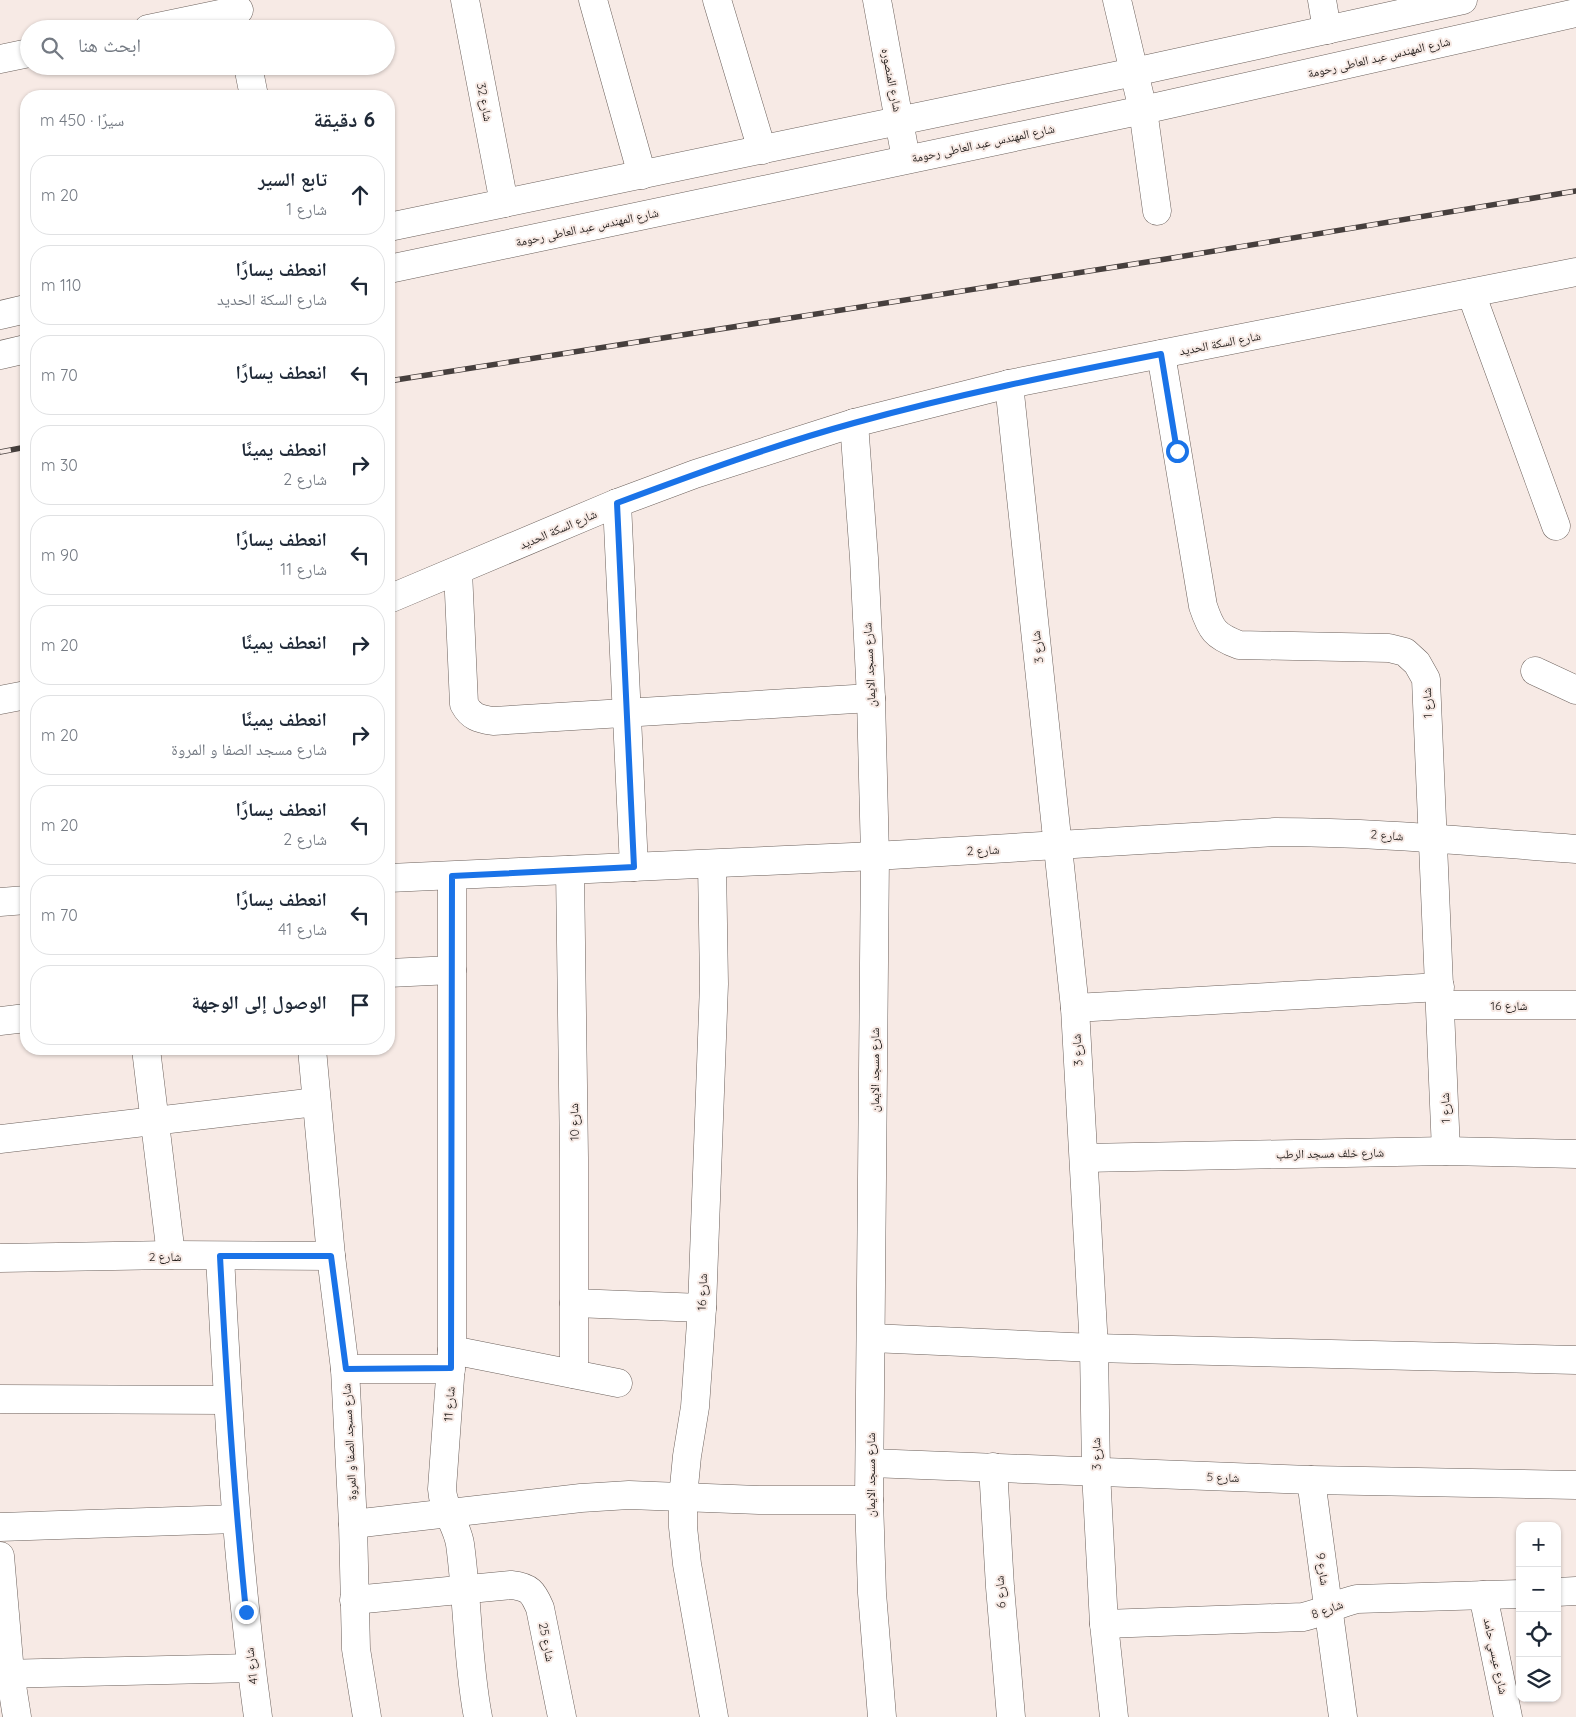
<!DOCTYPE html>
<html lang="ar">
<head>
<meta charset="utf-8">
<style>
  :root { --surface:#fff; --page:#f2f2f3; --text:#1f2937; --muted:#747a83; --line:#e0e1e3 }
  body { margin:0; font-family:Quicksand,"Noto Naskh Arabic",sans-serif; background:var(--page); color:var(--text); direction:rtl }
  .controls { position:absolute; right:15px; bottom:15px; display:grid; overflow:hidden; border-radius:10px; box-shadow:0 1px 4px #0004 }
  .controls button { width:45px; height:45px; display:grid; place-items:center; padding:0; border:0; border-bottom:1px solid var(--line); background:var(--surface); color:var(--text); font:25px sans-serif }
  .stop { position:absolute; width:15px; height:15px; margin:-11px; border:4px solid #1a73e8; border-radius:50%; background:#fff }
  .stop.end { background:#1a73e8; border-color:#fff; box-shadow:0 1px 5px #0008 }
  .list { margin:0; padding:0; list-style:none }
  h2 { display:flex; justify-content:space-between; align-items:center; height:65px; margin:0; padding:0 20px; font-size:21px }
  h2 small { font-size:16px; font-weight:400; color:var(--muted) }
  .list li { display:grid; grid-template-columns:32px 1fr auto; gap:15px; align-items:center; box-sizing:border-box; height:80px; margin:0 10px 10px; padding:0 10px; border:1px solid var(--line); border-radius:20px }
  .list b { display:block; font-size:19px; white-space:nowrap }
  .list p { margin:0; font-size:16px; white-space:nowrap; color:var(--muted) }
  .list em { font-size:16px; font-style:normal; color:var(--muted) }
  .icon { flex:none; width:28px; height:28px; fill:none; stroke:currentColor; stroke-width:2; stroke-linecap:round; stroke-linejoin:round }
  .map { position:relative; flex:none; width:1576px; height:1717px; overflow:hidden; direction:ltr }
  .search { position:absolute; background:var(--surface); box-shadow:0 1px 4px #0004; left:20px; top:20px; width:375px; height:55px; display:flex; align-items:center; gap:12px; box-sizing:border-box; padding:0 18px; border-radius:28px; color:var(--muted); font-size:19px }
  .panel { position:absolute; background:var(--surface); box-shadow:0 1px 4px #0004; left:20px; top:90px; width:375px; height:965px; border-radius:20px; direction:rtl }
  .map>svg:first-child { display:block }
  .lines { fill:none; stroke-linecap:round; stroke-linejoin:round }
  .minor-casing { stroke:#6c615c; stroke-width:29 }
  .minor { stroke:#fff; stroke-width:28 }
  .rail-casing { stroke:#463f3d; stroke-width:5.5 }
  .rail { stroke:#f7eae5; stroke-width:4; stroke-dasharray:11; stroke-linecap:butt }
  .route { stroke:#1a73e8; stroke-width:6 }
  .labels { text-anchor:middle; dominant-baseline:central; stroke-width:4; stroke-linejoin:round; paint-order:stroke }
  .street-label { font-size:12px; fill:#231e1c; stroke:#f7eae5 }
</style>
</head>
<body>
<div class="map">
<svg width="1576" height="1717" viewBox="0 0 1576 1717">
  <rect width="100%" height="100%" fill="#f7eae5"/>
  <g class="lines">
    <g class="minor-casing">
      <g id="minor">
        <path d="M465,0L504,203"/>
        <path d="M593,0L642,175"/>
        <path d="M717,0L762,150"/>
        <path d="M877,0L906,159"/>
        <path d="M1117,0L1143,110L1157,211"/>
        <path d="M1322,0L1327,30"/>
        <path d="M148,29L239,10"/>
        <path d="M0,59L29,53"/>
        <path d="M248,66L254,96"/>
        <path d="M389,227L1134,72L1463,0"/>
        <path d="M389,269L1143,110L1576,13"/>
        <path d="M1471,293L1556,526"/>
        <path d="M0,315L26,309"/>
        <path d="M1161,354L1203,606C1211,630 1215,636 1239,645L1389,648L1405,652L1417,663L1426,679L1446,1151"/>
        <path d="M0,355L26,349"/>
        <path d="M1009,384L1075,1008L1094,1348L1096,1472L1104,1624L1114,1717"/>
        <path d="M854,423L864,558L871,698L875,856L869,1500L872,1593L882,1717"/>
        <path d="M617,503L634,867"/>
        <path d="M458,571L464,704C471,717 479,719 493,721L871,698"/>
        <path d="M389,599L617,503L695,474L854,423L1009,384L1576,272"/>
        <path d="M1535,671L1576,690"/>
        <path d="M0,700L26,695"/>
        <path d="M712,864L714,984L702,1308L695,1407L687,1456L683,1497V1527L687,1564L714,1717"/>
        <path d="M570,870L574,1158V1374"/>
        <path d="M452,876V1350L442,1489C443,1509 457,1525 460,1544C468,1602 467,1660 478,1717"/>
        <path d="M389,878L875,856L1275,832C1376,832 1476,842 1576,849"/>
        <path d="M0,902L26,900"/>
        <path d="M389,973L452,970"/>
        <path d="M1441,1005H1576"/>
        <path d="M1075,1008L1440,987"/>
        <path d="M0,1021L26,1018"/>
        <path d="M146,1049L171,1255"/>
        <path d="M312,1049L331,1256L345,1369L353,1524L356,1649L367,1717"/>
        <path d="M0,1139L316,1102"/>
        <path d="M1084,1158L1446,1151L1576,1154"/>
        <path d="M220,1256C228,1410 237,1564 258,1717"/>
        <path d="M0,1258L171,1255L331,1256"/>
        <path d="M574,1303L702,1308"/>
        <path d="M871,1338L1094,1348L1576,1360"/>
        <path d="M452,1350L618,1383"/>
        <path d="M345,1369H451"/>
        <path d="M0,1399L227,1400"/>
        <path d="M870,1463L1311,1480L1576,1485"/>
        <path d="M993,1467L1000,1587L1011,1717"/>
        <path d="M1311,1480L1343,1717"/>
        <path d="M353,1524L581,1498L629,1495L759,1500H869"/>
        <path d="M0,1527L236,1519"/>
        <path d="M0,1556L10,1673L17,1717"/>
        <path d="M1557,1592L1576,1591"/>
        <path d="M1483,1595L1508,1717"/>
        <path d="M354,1600L511,1585C530,1587 533,1592 540,1608L562,1717"/>
        <path d="M1104,1624L1303,1617C1322,1613 1338,1603 1357,1599L1520,1594"/>
        <path d="M0,1674L251,1668"/>
      </g>
    </g>
    <use href="#minor" class="minor"/>
    <g class="rail-casing">
      <g id="rail">
        <path d="M389,381L1166,259L1576,191"/>
        <path d="M0,452L26,447"/>
      </g>
    </g>
    <use href="#rail" class="rail"/>
  </g>
  <g class="lines">
    <path class="route" d="M246,1612C234,1493 226,1375 220,1256H331L346,1369L451,1368L452,876L634,867L617,503C695,474 774,445 854,423C955,395 1058,374 1161,354L1177,451"/>
  </g>
  <g class="labels">
    <g class="street-label">
      <text transform="translate(1379 57) rotate(-13)">شارع المهندس عبد العاطى رحومة</text>
      <text transform="translate(892 80) rotate(79)">شارع المنصوره</text>
      <text transform="translate(485 102) rotate(79)">شارع 32</text>
      <text transform="translate(983 143) rotate(-12)">شارع المهندس عبد العاطى رحومة</text>
      <text transform="translate(587 227) rotate(-12)">شارع المهندس عبد العاطى رحومة</text>
      <text transform="translate(1220 343) rotate(-11)">شارع السكة الحديد</text>
      <text transform="translate(558 529) rotate(-23)">شارع السكة الحديد</text>
      <text transform="translate(1037 647) rotate(-96)">شارع 3</text>
      <text transform="translate(869 665) rotate(-93)">شارع مسجد الايمان</text>
      <text transform="translate(1427 703) rotate(-92)">شارع 1</text>
      <text transform="translate(1387 835) rotate(4)">شارع 2</text>
      <text transform="translate(983 850) rotate(-3)">شارع 2</text>
      <text x="1509" y="1005">شارع 16</text>
      <text transform="translate(1077 1050) rotate(-94)">شارع 3</text>
      <text transform="translate(874 1070) rotate(-90)">شارع مسجد الايمان</text>
      <text transform="translate(1445 1108) rotate(-92)">شارع 1</text>
      <text transform="translate(574 1122) rotate(-91)">شارع 10</text>
      <text transform="translate(1330 1153) rotate(-1)">شارع خلف مسجد الرطب</text>
      <text x="165" y="1256">شارع 2</text>
      <text transform="translate(702 1292) rotate(-88)">شارع 16</text>
      <text transform="translate(449 1404) rotate(-86)">شارع 11</text>
      <text transform="translate(349 1442) rotate(-93)">شارع مسجد الصفا و المروة</text>
      <text transform="translate(1096 1454) rotate(-91)">شارع 3</text>
      <text transform="translate(870 1475) rotate(-90)">شارع مسجد الايمان</text>
      <text transform="translate(1223 1477) rotate(2)">شارع 5</text>
      <text transform="translate(1323 1569) rotate(82)">شارع 9</text>
      <text transform="translate(1000 1592) rotate(-94)">شارع 6</text>
      <text transform="translate(1327 1609) rotate(-20)">شارع 8</text>
      <text transform="translate(547 1642) rotate(79)">شارع 25</text>
      <text transform="translate(1496 1656) rotate(78)">شارع عيسي حامد</text>
      <text transform="translate(251 1666) rotate(-97)">شارع 41</text>
    </g>
  </g>
</svg>
<div class="controls">
<button>+</button>
<button>−</button>
<button><svg class="icon" aria-label="locate" viewBox="0 0 24 24"><circle cx="12" cy="12" r="6"/><path d="M12 2v4M12 18v4M2 12h4M18 12h4"/></svg></button>
<button><svg class="icon" aria-label="layers" viewBox="0 0 24 24"><path d="M12 4l9 5-9 5-9-5zM3 14l9 5 9-5"/></svg></button>
</div>
<div class="stop" style="left:1177px;top:451px"></div>
<div class="stop end" style="left:246px;top:1612px"></div>
<div class="search"><svg class="icon" aria-label="search" viewBox="0 0 24 24"><circle cx="10" cy="10" r="6"/><path d="M15 15l6 6"/></svg>ابحث هنا</div>
<section class="panel">
<h2>6 دقيقة<small>سيرًا · 450 m</small></h2>
<ul class="list">
<li><svg class="icon" aria-label="ahead" viewBox="0 0 24 24"><path d="M12 20V5M6 11l6-6 6 6"/></svg><div><b>تابع السير</b><p>شارع 1</p></div><em>20 m</em></li>
<li><svg class="icon" aria-label="left" viewBox="0 0 24 24"><path d="M17 20v-9H6M10 6l-5 5 5 5"/></svg><div><b>انعطف يسارًا</b><p>شارع السكة الحديد</p></div><em>110 m</em></li>
<li><svg class="icon" aria-label="left" viewBox="0 0 24 24"><path d="M17 20v-9H6M10 6l-5 5 5 5"/></svg><div><b>انعطف يسارًا</b></div><em>70 m</em></li>
<li><svg class="icon" aria-label="right" viewBox="0 0 24 24"><path d="M7 20v-9h11M14 6l5 5-5 5"/></svg><div><b>انعطف يمينًا</b><p>شارع 2</p></div><em>30 m</em></li>
<li><svg class="icon" aria-label="left" viewBox="0 0 24 24"><path d="M17 20v-9H6M10 6l-5 5 5 5"/></svg><div><b>انعطف يسارًا</b><p>شارع 11</p></div><em>90 m</em></li>
<li><svg class="icon" aria-label="right" viewBox="0 0 24 24"><path d="M7 20v-9h11M14 6l5 5-5 5"/></svg><div><b>انعطف يمينًا</b></div><em>20 m</em></li>
<li><svg class="icon" aria-label="right" viewBox="0 0 24 24"><path d="M7 20v-9h11M14 6l5 5-5 5"/></svg><div><b>انعطف يمينًا</b><p>شارع مسجد الصفا و المروة</p></div><em>20 m</em></li>
<li><svg class="icon" aria-label="left" viewBox="0 0 24 24"><path d="M17 20v-9H6M10 6l-5 5 5 5"/></svg><div><b>انعطف يسارًا</b><p>شارع 2</p></div><em>20 m</em></li>
<li><svg class="icon" aria-label="left" viewBox="0 0 24 24"><path d="M17 20v-9H6M10 6l-5 5 5 5"/></svg><div><b>انعطف يسارًا</b><p>شارع 41</p></div><em>70 m</em></li>
<li><svg class="icon" aria-label="arrive" viewBox="0 0 24 24"><path d="M6 21V4h12l-3 4 3 4H6"/></svg><div><b>الوصول إلى الوجهة</b></div></li>
</ul>
</section>
</div>
</body>
</html>
